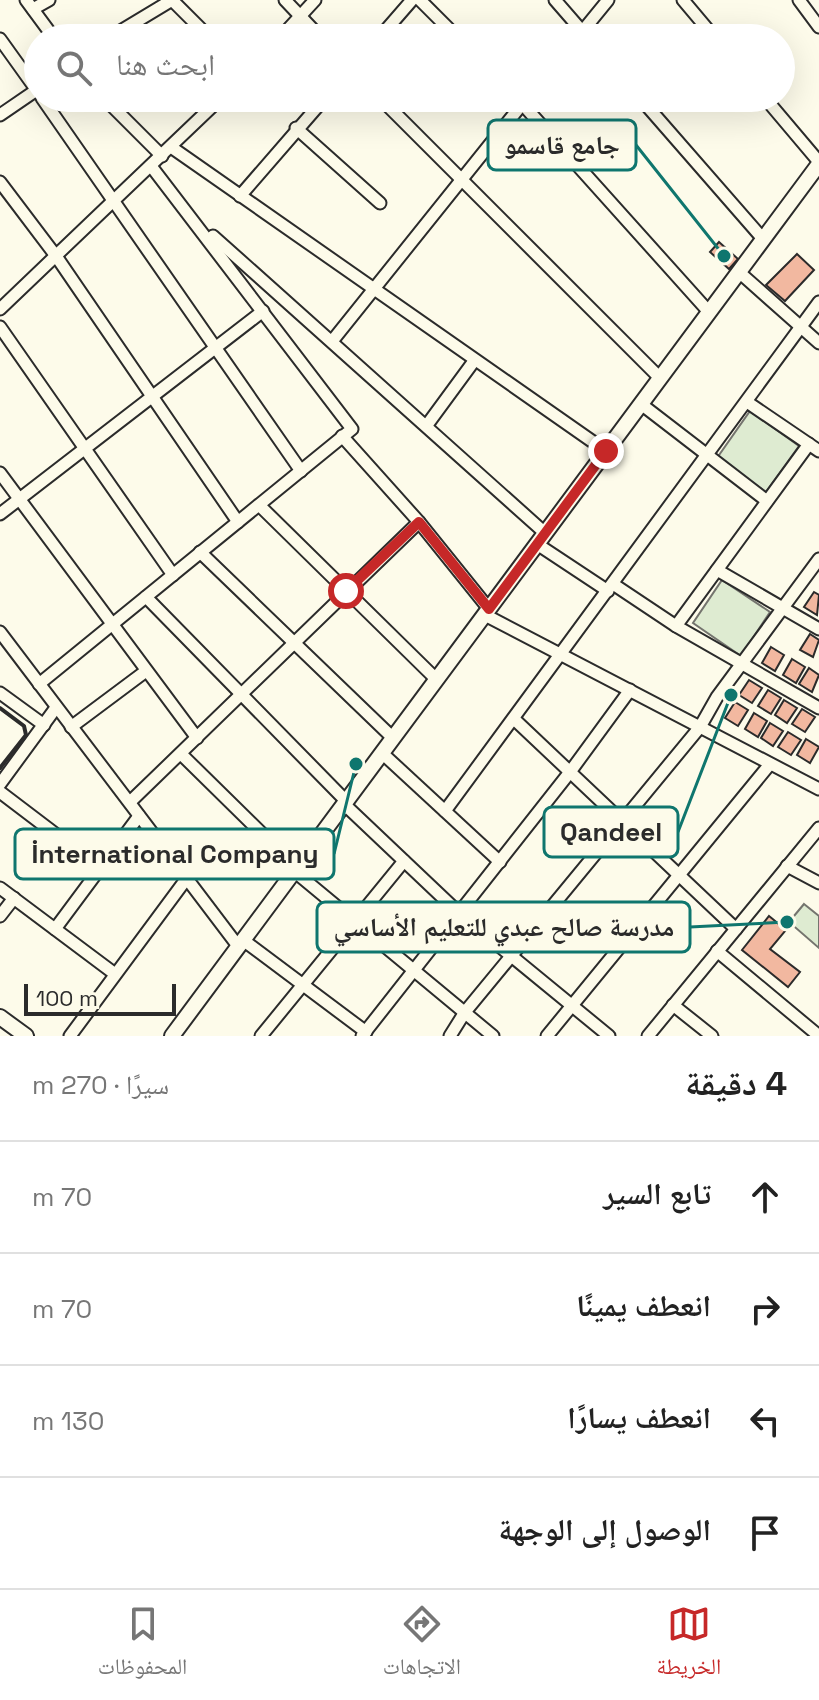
<!DOCTYPE html>
<html lang="ar">
<head>
<meta charset="utf-8">
<style>
  :root { --surface:#fff; --page:#f6f6f6; --text:#222; --muted:#767676; --line:#e0e0e0; --accent:#c62828 }
  body { margin:0; font-family:"Space Grotesk","Noto Naskh Arabic",sans-serif; background:var(--page); color:var(--text); direction:rtl }
  .scale { position:absolute; left:24px; bottom:20px; width:152px; box-sizing:border-box; padding-left:8px; border:4px solid #2b2b2b; border-top:0; font-size:22px; line-height:28px; white-space:nowrap; color:#2b2b2b; -webkit-text-stroke:6px #fdfbea; paint-order:stroke }
  .stop { position:absolute; width:24px; height:24px; margin:-18px; border:6px solid #c62828; border-radius:50%; background:#fff }
  .stop.end { background:#c62828; border-color:#fff; box-shadow:0 2px 8px #0008 }
  .list { margin:0; padding:0; list-style:none }
  h2 { display:flex; justify-content:space-between; align-items:center; height:104px; margin:0; padding:0 32px; font-size:34px }
  h2 small { font-size:26px; font-weight:400; color:var(--muted) }
  .list li { display:grid; grid-template-columns:52px 1fr auto; gap:24px; align-items:center; box-sizing:border-box; height:112px; padding:0 32px; border-top:2px solid var(--line) }
  .list b { display:block; font-size:30px; white-space:nowrap }
  .list em { font-size:26px; font-style:normal; color:var(--muted) }
  .icon { flex:none; width:44px; height:44px; fill:none; stroke:currentColor; stroke-width:2; stroke-linecap:round; stroke-linejoin:round }
  .map { position:relative; flex:none; width:819px; height:1036px; overflow:hidden; direction:ltr }
  .search { position:absolute; background:var(--surface); box-shadow:0 8px 32px #0002; left:24px; right:24px; top:24px; height:88px; display:flex; align-items:center; gap:20px; box-sizing:border-box; padding:0 28px; border-radius:44px; color:var(--muted); font-size:30px }
  .sheet { height:552px; background:var(--surface) }
  nav { display:flex; justify-content:space-around; align-items:center; box-sizing:border-box; height:112px; border-top:2px solid var(--line); background:var(--surface); font-size:22px; color:var(--muted) }
  nav a { display:grid; justify-items:center; gap:4px }
  nav .on { color:var(--accent) }
  .map>svg:first-child { display:block }
  .green { fill:#deebd1; stroke:#74746e; stroke-width:2 }
  .building { fill:#f2b8a0; stroke:#2b2b2b; stroke-width:2 }
  .lines { fill:none; stroke-linecap:round; stroke-linejoin:round }
  .minor-casing { stroke:#2b2b2b; stroke-width:15 }
  .major-casing { stroke:#2b2b2b; stroke-width:18 }
  .minor { stroke:#fdfbea; stroke-width:11 }
  .major { stroke:#fdfbea; stroke-width:14 }
  .wall { stroke:#2b2b2b; stroke-width:4 }
  .route { stroke:#c62828; stroke-width:10 }
  .leader { fill:none; stroke:#0f766e; stroke-width:3 }
  .callout-dot { fill:#0f766e; stroke:#fdfbea; stroke-width:3 }
  .callout { fill:#fdfbea; stroke:#0f766e; stroke-width:3 }
  .callout-label { font-size:26px; text-anchor:middle; font-weight:bold; fill:#2b2b2b }
</style>
</head>
<body>
<div class="map">
<svg width="819" height="1036" viewBox="0 0 819 1036">
  <rect width="100%" height="100%" fill="#fdfbea"/>
  <g class="green">
    <path d="M750,411L799,446L766,492L717,458Z"/>
    <path d="M722,580L770,612L741,656L693,623Z"/>
    <path d="M804,904L819,916V948L789,922Z"/>
  </g>
  <g class="building">
    <path d="M719,242L738,259L729,269L710,252Z"/>
    <path d="M797,254L814,270L785,301L766,285Z"/>
    <path d="M814,592L819,595L817,615L804,607Z"/>
    <path d="M810,634L819,640L813,657L800,650Z"/>
    <path d="M771,647L784,655L775,671L762,663Z"/>
    <path d="M792,659L805,667L796,683L783,675Z"/>
    <path d="M809,668L819,675L812,692L799,684Z"/>
    <path d="M749,680L762,688L752,703L739,695Z"/>
    <path d="M768,690L781,698L771,714L758,706Z"/>
    <path d="M784,700L797,708L787,723L775,715Z"/>
    <path d="M735,702L748,710L738,726L725,718Z"/>
    <path d="M802,709L815,717L805,732L792,724Z"/>
    <path d="M754,713L767,721L758,737L745,729Z"/>
    <path d="M770,723L783,731L773,746L761,738Z"/>
    <path d="M788,732L801,740L791,755L778,747Z"/>
    <path d="M806,739L819,747L810,763L797,755Z"/>
    <path d="M769,916L786,930L770,949L800,972L788,987L742,950Z"/>
  </g>
  <g class="lines">
    <g class="minor-casing">
      <g id="minor">
        <path d="M26,0L54,38"/>
        <path d="M172,0L210,38"/>
        <path d="M285,0L321,38"/>
        <path d="M420,0L458,38"/>
        <path d="M555,0L588,38"/>
        <path d="M683,0L715,38"/>
        <path d="M799,0L819,27"/>
        <path d="M33,9L49,0"/>
        <path d="M109,38L172,0"/>
        <path d="M280,38L315,0"/>
        <path d="M379,38L412,0"/>
        <path d="M577,38L608,0"/>
        <path d="M0,39L38,92"/>
        <path d="M42,98L301,471"/>
        <path d="M104,98L162,156"/>
        <path d="M380,98L660,378"/>
        <path d="M517,98L709,312"/>
        <path d="M640,98L763,239"/>
        <path d="M765,98L819,162"/>
        <path d="M0,115L38,89"/>
        <path d="M296,128L380,203"/>
        <path d="M171,147L606,451"/>
        <path d="M0,182L56,256L238,522"/>
        <path d="M240,196L325,98"/>
        <path d="M213,236L545,533"/>
        <path d="M739,272L819,343"/>
        <path d="M0,309L221,98"/>
        <path d="M0,327L173,575"/>
        <path d="M333,340L527,98"/>
        <path d="M747,402L819,451"/>
        <path d="M641,404L767,501"/>
        <path d="M427,425L474,361"/>
        <path d="M342,436L419,522L489,609"/>
        <path d="M0,473L197,738"/>
        <path d="M259,505L436,679"/>
        <path d="M0,514L263,311"/>
        <path d="M537,544L608,591"/>
        <path d="M200,552L393,738"/>
        <path d="M717,570L819,629"/>
        <path d="M613,584L676,626L819,708"/>
        <path d="M146,597L346,801"/>
        <path d="M485,615L819,789"/>
        <path d="M676,626L809,444"/>
        <path d="M0,632L238,946"/>
        <path d="M39,684L352,429L151,166"/>
        <path d="M0,693L44,725"/>
        <path d="M514,719L736,929"/>
        <path d="M71,727L146,671"/>
        <path d="M382,753L500,862"/>
        <path d="M181,754L297,868"/>
        <path d="M0,784L55,709"/>
        <path d="M0,792L100,868"/>
        <path d="M130,802L419,522"/>
        <path d="M344,804L459,913L609,1036"/>
        <path d="M445,811L819,302"/>
        <path d="M787,866L819,883"/>
        <path d="M294,871L493,1036"/>
        <path d="M0,888L115,974"/>
        <path d="M0,916L14,898"/>
        <path d="M55,929L139,816"/>
        <path d="M243,940L366,1032"/>
        <path d="M717,951L819,1036"/>
        <path d="M673,1005L712,1036"/>
        <path d="M70,1036L187,878"/>
        <path d="M261,1036L404,861"/>
        <path d="M362,1036L570,772L630,690"/>
        <path d="M450,1036L465,1012L700,727L717,697L819,559"/>
        <path d="M547,1036L770,764"/>
        <path d="M648,1036L819,828"/>
      </g>
    </g>
    <g class="major-casing">
      <g id="major">
        <path d="M0,1017L26,1036"/>
        <path d="M172,1036L819,164"/>
      </g>
    </g>
    <use href="#minor" class="minor"/>
    <use href="#major" class="major"/>
    <path class="wall" d="M0,708L24,726L26,735L0,768"/>
  </g>
  <g class="lines">
    <path class="route" d="M346,591L419,522L489,609L606,451"/>
  </g>
  <path class="leader" d="M724 256L636 145M731 695L678 832M356 764L334 854M787 922L690 927"/>
  <g class="callout-dot">
    <circle cx="724" cy="256" r="8"/>
    <circle cx="731" cy="695" r="8"/>
    <circle cx="356" cy="764" r="8"/>
    <circle cx="787" cy="922" r="8"/>
  </g>
  <g class="callout">
    <rect x="488" y="120" width="148" height="50" rx="8"/>
    <rect x="544" y="807" width="134" height="50" rx="8"/>
    <rect x="15" y="829" width="319" height="50" rx="8"/>
    <rect x="317" y="902" width="373" height="50" rx="8"/>
  </g>
  <g class="callout-label">
    <text x="562" y="154">جامع قاسمو</text>
    <text x="611" y="841">Qandeel</text>
    <text x="175" y="863">İnternational Company</text>
    <text x="504" y="936">مدرسة صالح عبدي للتعليم الأساسي</text>
  </g>
</svg>
<div class="scale">100 m</div>
<div class="stop" style="left:346px;top:591px"></div>
<div class="stop end" style="left:606px;top:451px"></div>
<div class="search"><svg class="icon" aria-label="search" viewBox="0 0 24 24"><circle cx="10" cy="10" r="6"/><path d="M15 15l6 6"/></svg>ابحث هنا</div>
</div>
<section class="sheet">
<h2>4 دقيقة<small>سيرًا · 270 m</small></h2>
<ul class="list">
<li><svg class="icon" aria-label="ahead" viewBox="0 0 24 24"><path d="M12 20V5M6 11l6-6 6 6"/></svg><div><b>تابع السير</b></div><em>70 m</em></li>
<li><svg class="icon" aria-label="right" viewBox="0 0 24 24"><path d="M7 20v-9h11M14 6l5 5-5 5"/></svg><div><b>انعطف يمينًا</b></div><em>70 m</em></li>
<li><svg class="icon" aria-label="left" viewBox="0 0 24 24"><path d="M17 20v-9H6M10 6l-5 5 5 5"/></svg><div><b>انعطف يسارًا</b></div><em>130 m</em></li>
<li><svg class="icon" aria-label="arrive" viewBox="0 0 24 24"><path d="M6 21V4h12l-3 4 3 4H6"/></svg><div><b>الوصول إلى الوجهة</b></div></li>
</ul>
</section>
<nav>
<a class="on"><svg class="icon" aria-label="map" viewBox="0 0 24 24"><path d="M3 6l6-2 6 2 6-2v14l-6 2-6-2-6 2zM9 4v14M15 6v14"/></svg>الخريطة</a>
<a><svg class="icon" aria-label="directions" viewBox="0 0 24 24"><path d="M12 3l9 9-9 9-9-9zM9 14v-3h6M13 9l2 2-2 2"/></svg>الاتجاهات</a>
<a><svg class="icon" aria-label="saved" viewBox="0 0 24 24"><path d="M7 4h10v16l-5-4-5 4z"/></svg>المحفوظات</a>
</nav>
</body>
</html>
